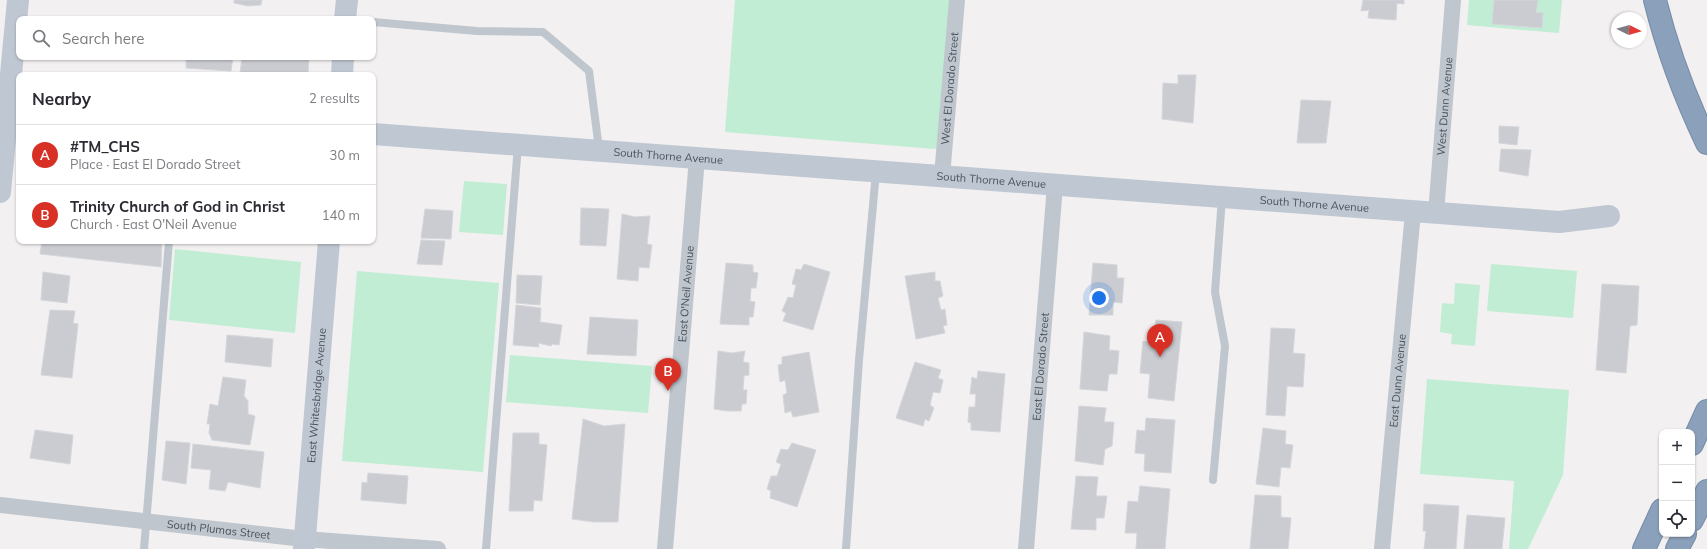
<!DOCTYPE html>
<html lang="en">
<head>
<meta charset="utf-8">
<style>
  :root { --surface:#fff; --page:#f7f7f7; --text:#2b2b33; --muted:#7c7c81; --line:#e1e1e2; --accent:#d93025 }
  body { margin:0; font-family:Mulish,sans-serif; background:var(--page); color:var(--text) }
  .controls { position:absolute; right:12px; bottom:12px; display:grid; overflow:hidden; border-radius:8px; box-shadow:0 1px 3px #0004 }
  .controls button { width:36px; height:36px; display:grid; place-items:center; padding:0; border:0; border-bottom:1px solid var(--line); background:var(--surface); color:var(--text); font:20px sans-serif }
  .compass { position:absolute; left:1611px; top:12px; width:36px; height:36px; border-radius:50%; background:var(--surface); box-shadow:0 1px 3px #0004; rotate:95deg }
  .you { position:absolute; left:1099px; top:298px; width:14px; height:14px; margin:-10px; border:3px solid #fff; border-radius:50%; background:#1a73e8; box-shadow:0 0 0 6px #1a73e833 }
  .badge { display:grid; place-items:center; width:26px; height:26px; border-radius:50%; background:var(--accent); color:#fff; font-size:13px; font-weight:700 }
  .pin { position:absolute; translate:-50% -33px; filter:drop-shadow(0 1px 2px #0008) }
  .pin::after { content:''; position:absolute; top:21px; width:14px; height:12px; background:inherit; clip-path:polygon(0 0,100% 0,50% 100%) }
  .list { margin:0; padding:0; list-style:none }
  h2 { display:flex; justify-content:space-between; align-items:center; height:52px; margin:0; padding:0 16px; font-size:17px }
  h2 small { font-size:13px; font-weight:400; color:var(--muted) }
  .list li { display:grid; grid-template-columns:26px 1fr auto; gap:12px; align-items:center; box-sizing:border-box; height:60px; padding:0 16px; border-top:1px solid var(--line) }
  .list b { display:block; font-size:15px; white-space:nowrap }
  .list p { margin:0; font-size:13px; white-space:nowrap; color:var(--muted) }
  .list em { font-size:13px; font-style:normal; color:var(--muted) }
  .icon { flex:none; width:22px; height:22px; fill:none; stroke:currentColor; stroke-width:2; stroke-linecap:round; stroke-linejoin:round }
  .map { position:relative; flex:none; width:1707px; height:549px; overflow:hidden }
  .search { position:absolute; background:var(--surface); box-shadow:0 1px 3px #0004; left:16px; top:16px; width:360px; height:44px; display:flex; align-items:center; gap:10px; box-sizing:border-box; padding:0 14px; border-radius:8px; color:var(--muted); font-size:15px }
  .panel { position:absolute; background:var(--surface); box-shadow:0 1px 3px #0004; left:16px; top:72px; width:360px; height:172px; border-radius:8px }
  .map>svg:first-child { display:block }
  .green { fill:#c1edd4 }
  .building { fill:#caccd2; stroke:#d4d6db }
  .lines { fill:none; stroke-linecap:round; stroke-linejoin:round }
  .highway-casing { stroke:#768ba7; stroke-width:24 }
  .lane { stroke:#bfc6ce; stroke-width:8 }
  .street { stroke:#bfc6ce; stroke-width:16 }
  .secondary { stroke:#bfc7d2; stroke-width:22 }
  .highway { stroke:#8ba0bb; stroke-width:22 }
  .labels { text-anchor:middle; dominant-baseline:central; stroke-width:3; stroke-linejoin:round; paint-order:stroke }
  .street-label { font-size:11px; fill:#49525c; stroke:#fff }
</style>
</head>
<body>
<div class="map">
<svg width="1707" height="549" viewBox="0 0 1707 549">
  <rect width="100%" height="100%" fill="#f2f0f0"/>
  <g class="green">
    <path d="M735,0H950L938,146L935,149L725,132Z"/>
    <path d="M1469,0H1494L1492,24L1541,28L1542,12L1536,13L1538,0H1562L1559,33L1467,25Z"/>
    <path d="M464,181L507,184L503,235L459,232Z"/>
    <path d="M175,249L301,262L295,333L169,320Z"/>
    <path d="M1491,264L1577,271L1573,318L1487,311Z"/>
    <path d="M357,271L499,283L483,472L342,461Z"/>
    <path d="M1455,283L1480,285L1475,346L1451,344L1452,334L1440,332L1442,303L1454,304Z"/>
    <path d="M510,355L652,366L648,413L506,402Z"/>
    <path d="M1427,379L1569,390L1563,475L1528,549H1509L1514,481L1420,474Z"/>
  </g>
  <g class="building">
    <path d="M234,0H262L261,5L248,6L234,3Z"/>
    <path d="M1363,0H1404V4L1397,3L1396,20L1368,18L1369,10L1361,11Z"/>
    <path d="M1494,0H1538L1536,13L1543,12L1542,28L1492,24Z"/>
    <path d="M186,57H233L231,71L186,68Z"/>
    <path d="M242,57H309L308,75L240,74Z"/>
    <path d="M1178,75H1196L1193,123L1162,119L1163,83L1178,84Z"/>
    <path d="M1301,100L1331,101L1326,143H1297Z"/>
    <path d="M1499,126L1519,127L1517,145L1499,143Z"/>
    <path d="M1501,149L1531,150L1528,176L1499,171Z"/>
    <path d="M581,208L609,209L606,246L580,245Z"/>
    <path d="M425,209L453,211L451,239L421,238Z"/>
    <path d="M622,214L635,217L650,216L647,244L652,245L649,268L639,267L638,281L617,279Z"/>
    <path d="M421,240L445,241L442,265L417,264Z"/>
    <path d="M42,241H162L161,267L40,254Z"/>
    <path d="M726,263L753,265V272L758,273L756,288H751L750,301L755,302L753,317H749V325L720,324Z"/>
    <path d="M1093,263L1117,265V278H1124L1122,303L1113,302V315H1089Z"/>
    <path d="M804,264L830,272L813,330L783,321L786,313L782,311L788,297L793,298L796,285L792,284L796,269L801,270Z"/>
    <path d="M43,272L70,276L67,303L41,300Z"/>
    <path d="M935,272V281H940L943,296L938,298L941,310L945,309L947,325L943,326L945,333L916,339L905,276Z"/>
    <path d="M517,275L542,276L540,305L516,303Z"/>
    <path d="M1602,284L1639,286L1637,325L1630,326L1626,373L1596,370Z"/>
    <path d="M516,305L541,308L540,322L562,325L559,345L552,344L551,346L538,343L539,347L513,345Z"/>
    <path d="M50,310L75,311L73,323L78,324L72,378L41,375Z"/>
    <path d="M590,317L638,320L636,356L587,354Z"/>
    <path d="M1156,320L1182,322L1174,401L1148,398L1150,374L1140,373L1143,341L1153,343Z"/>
    <path d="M1271,328L1295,329L1293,353L1305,354L1303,387L1287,386L1285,416L1266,415Z"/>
    <path d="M1084,332L1110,336L1109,350L1119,351L1117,374H1109L1107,391L1080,389Z"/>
    <path d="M227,335L273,339L271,367L225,362Z"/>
    <path d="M718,351L732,353L745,351L743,362L749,363V375L744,376L743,390H747L746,404H742L741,411H727L714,409Z"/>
    <path d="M809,352L819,412L793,417L791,411L785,413L783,395L787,393L785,380L780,382L778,365L782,364V357Z"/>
    <path d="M915,362L941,370L938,378L943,380L940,393L933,392L930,405L934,408L929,421L925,419L923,426L896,418Z"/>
    <path d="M978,371L1005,374L1000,432L971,430V423L968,422L969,407H975L976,394H970L972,377L977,379Z"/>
    <path d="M223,377L246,380L244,396L248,401V414L255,416L250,445L212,440L209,433L210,424H207L210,404L218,406Z"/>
    <path d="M1079,406L1106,408L1104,422H1114L1112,446L1105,449L1103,465L1075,461Z"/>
    <path d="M1146,418L1175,420L1171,473L1144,471L1145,454L1135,453L1137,430L1145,431Z"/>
    <path d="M583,419L604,426L625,424L618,522H594L572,519Z"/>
    <path d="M1263,428L1286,431L1285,444L1293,445L1290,468L1281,467L1279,487L1256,484Z"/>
    <path d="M35,430L73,435L70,464L30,458Z"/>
    <path d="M513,433H539V444L547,445L542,501L534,500L533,511H509Z"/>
    <path d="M166,441L190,443L186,484L162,480Z"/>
    <path d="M792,443L816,450L797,507L770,498L771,491L767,489L771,476H777L781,464L776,462L781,449L788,450Z"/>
    <path d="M193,444L264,452L260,488L228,482L225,491L209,489L211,470L191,468Z"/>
    <path d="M368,473L408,476L406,504L361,500L362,482L367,483Z"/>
    <path d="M1076,476L1098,477L1096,496H1107L1104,518H1096V530L1071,529Z"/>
    <path d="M1140,486L1170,489L1165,549H1136L1137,533H1125L1128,501L1138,502Z"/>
    <path d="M1255,495L1281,496V517L1291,518L1288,549H1250Z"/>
    <path d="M1424,504L1459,506L1456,549H1424L1426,531H1423Z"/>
    <path d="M1467,515L1505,518L1502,549H1464Z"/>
  </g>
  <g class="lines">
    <g class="highway-casing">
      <g id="highway">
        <path d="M1655,0C1667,49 1685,97 1707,143"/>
        <path d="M1692,444L1707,411"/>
        <path d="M1692,520L1707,491"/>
        <path d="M1644,549L1662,510"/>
        <path d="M1677,549L1685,534"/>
      </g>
    </g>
    <g class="lane">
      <path d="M373,22L477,31L543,32L589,71L599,149"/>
      <path d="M1213,480L1225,346L1215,292L1222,198"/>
      <path d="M144,549L169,241"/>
      <path d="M486,549L518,145"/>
      <path d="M846,549L859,360L876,172"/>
    </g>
    <g class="street">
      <path id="s1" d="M942,176L957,0"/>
      <path id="s2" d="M1436,213L1453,0"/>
      <path id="s3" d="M0,505L304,539L438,549"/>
      <path id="s4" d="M665,549L697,158"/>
      <path id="s5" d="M1026,549L1055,185"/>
      <path id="s6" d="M1382,549L1413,212"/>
    </g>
    <g class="secondary">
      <path d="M345,19L347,0"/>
      <path d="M342,75L343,57"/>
      <path id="s7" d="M373,134L1559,222L1609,216"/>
      <path d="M0,192L18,0"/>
      <path id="s8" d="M304,549L329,241"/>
    </g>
    <use href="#highway" class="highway"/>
  </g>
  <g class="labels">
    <g class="street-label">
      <text stroke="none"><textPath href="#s1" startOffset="88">West El Dorado Street</textPath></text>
      <text stroke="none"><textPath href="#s2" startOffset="107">West Dunn Avenue</textPath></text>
      <text stroke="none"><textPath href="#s7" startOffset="296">South Thorne Avenue</textPath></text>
      <text stroke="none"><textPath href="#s7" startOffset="620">South Thorne Avenue</textPath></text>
      <text stroke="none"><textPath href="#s7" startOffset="944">South Thorne Avenue</textPath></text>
      <text stroke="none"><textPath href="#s4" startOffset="256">East O'Neil Avenue</textPath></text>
      <text stroke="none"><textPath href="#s5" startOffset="183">East El Dorado Street</textPath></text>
      <text stroke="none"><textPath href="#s6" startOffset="169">East Dunn Avenue</textPath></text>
      <text stroke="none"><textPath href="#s8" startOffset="154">East Whitesbridge Avenue</textPath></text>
      <text stroke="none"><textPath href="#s3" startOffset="220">South Plumas Street</textPath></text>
    </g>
  </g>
</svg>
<div class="controls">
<button>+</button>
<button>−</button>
<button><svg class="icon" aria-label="locate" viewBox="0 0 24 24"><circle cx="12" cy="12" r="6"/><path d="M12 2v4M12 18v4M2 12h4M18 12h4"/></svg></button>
</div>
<svg class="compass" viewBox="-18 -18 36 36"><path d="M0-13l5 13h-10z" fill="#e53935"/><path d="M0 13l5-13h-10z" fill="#7c7c81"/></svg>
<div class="you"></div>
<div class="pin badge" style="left:1160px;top:357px">A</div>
<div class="pin badge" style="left:668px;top:391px">B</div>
<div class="search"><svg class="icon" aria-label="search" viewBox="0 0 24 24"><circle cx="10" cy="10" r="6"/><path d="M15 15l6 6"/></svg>Search here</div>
<section class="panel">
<h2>Nearby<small>2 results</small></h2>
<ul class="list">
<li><span class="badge">A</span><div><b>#TM_CHS</b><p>Place · East El Dorado Street</p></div><em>30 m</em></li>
<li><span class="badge">B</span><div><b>Trinity Church of God in Christ</b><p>Church · East O'Neil Avenue</p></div><em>140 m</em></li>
</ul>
</section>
</div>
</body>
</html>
